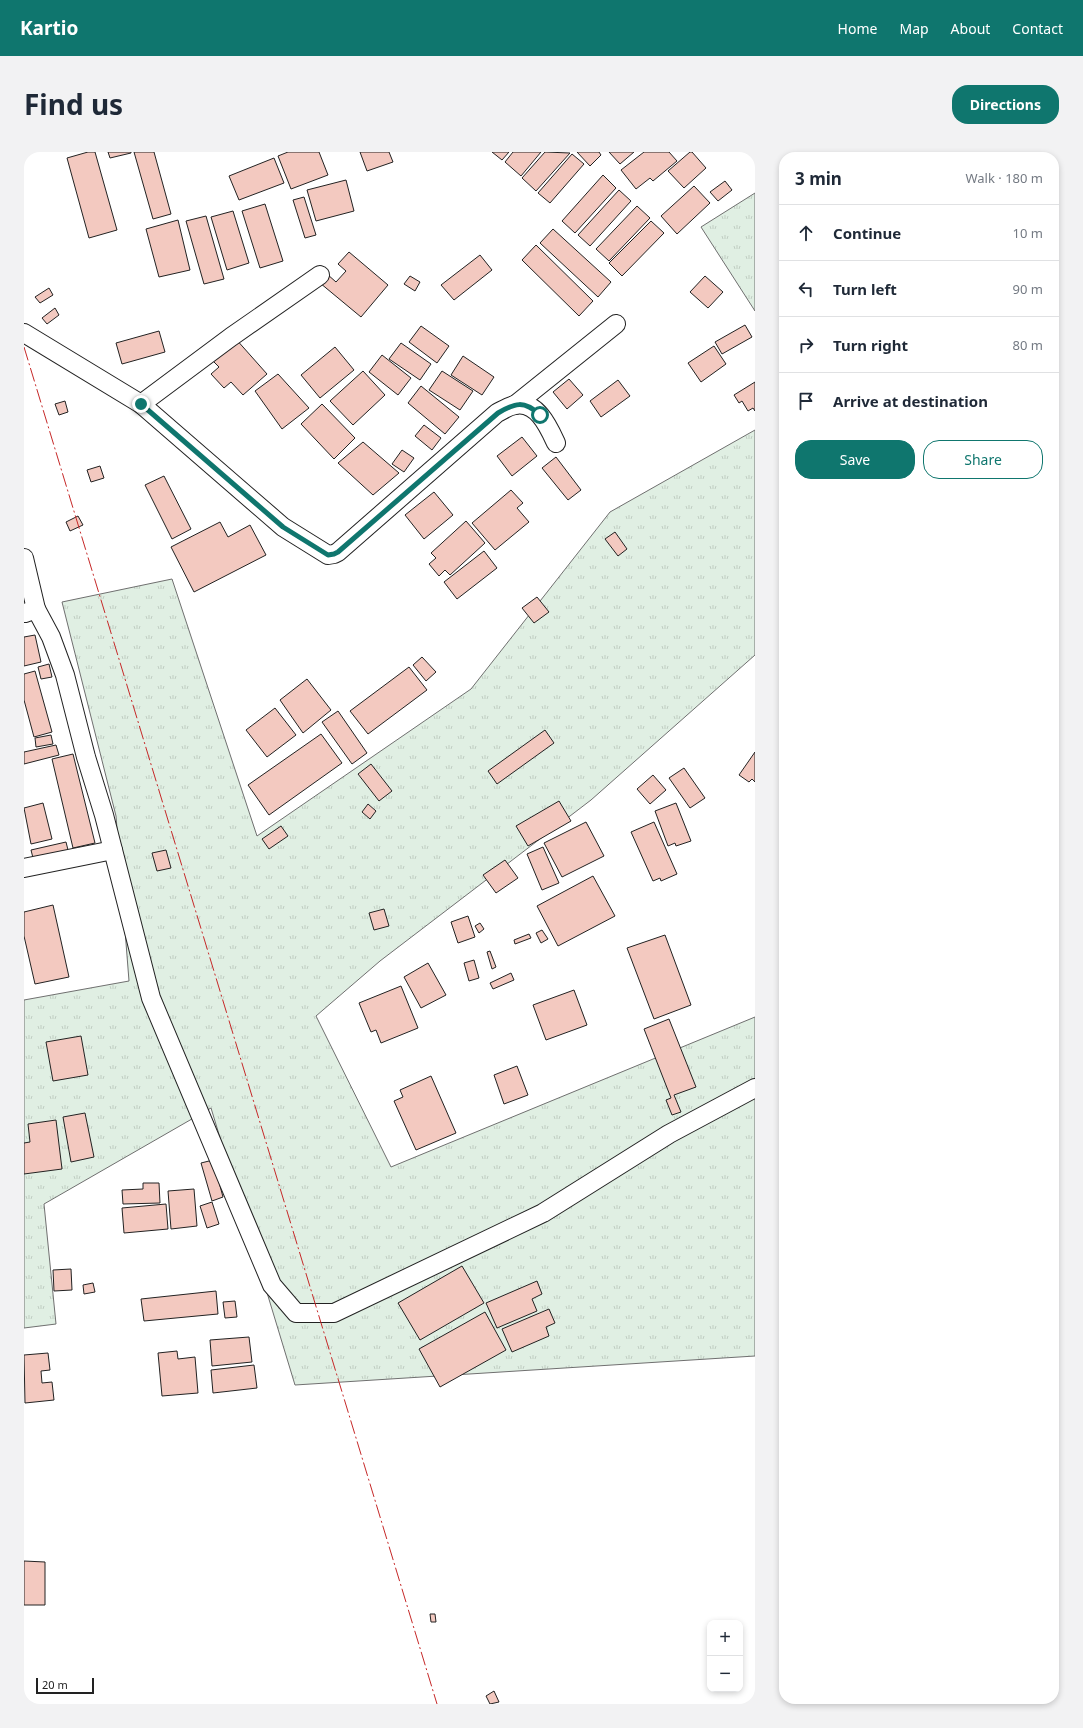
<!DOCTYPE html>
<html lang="en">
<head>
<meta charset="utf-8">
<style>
  :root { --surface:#fff; --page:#f2f2f3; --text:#1f2937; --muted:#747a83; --line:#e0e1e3; --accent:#0f766e }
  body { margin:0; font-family:"Noto Sans",sans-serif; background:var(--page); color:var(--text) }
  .controls { position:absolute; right:12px; bottom:12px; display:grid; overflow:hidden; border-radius:8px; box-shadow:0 2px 6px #0003 }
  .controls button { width:36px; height:36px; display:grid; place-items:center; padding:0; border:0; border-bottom:1px solid var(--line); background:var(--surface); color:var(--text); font:20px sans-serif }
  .scale { position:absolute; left:12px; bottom:10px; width:58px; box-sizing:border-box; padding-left:4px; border:2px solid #222; border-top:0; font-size:11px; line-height:14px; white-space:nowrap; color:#222; -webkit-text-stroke:3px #fff; paint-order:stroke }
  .stop { position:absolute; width:12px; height:12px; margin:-9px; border:3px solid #0f766e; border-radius:50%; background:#fff }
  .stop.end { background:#0f766e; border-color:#fff; box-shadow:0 1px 4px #0008 }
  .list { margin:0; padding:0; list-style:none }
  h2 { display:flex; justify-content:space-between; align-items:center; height:52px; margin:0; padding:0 16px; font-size:17px }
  h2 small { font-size:13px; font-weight:400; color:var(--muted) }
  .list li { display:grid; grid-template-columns:26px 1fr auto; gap:12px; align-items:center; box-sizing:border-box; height:56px; padding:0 16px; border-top:1px solid var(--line) }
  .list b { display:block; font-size:15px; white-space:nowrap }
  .list em { font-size:13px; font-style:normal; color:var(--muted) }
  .actions { display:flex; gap:8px; padding:12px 16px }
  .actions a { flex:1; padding:9px 0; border:1px solid var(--accent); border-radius:16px; text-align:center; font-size:14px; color:var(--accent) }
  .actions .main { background:var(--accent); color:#fff }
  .icon { flex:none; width:22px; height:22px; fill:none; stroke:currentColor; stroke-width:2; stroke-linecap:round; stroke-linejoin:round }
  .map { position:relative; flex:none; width:731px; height:1552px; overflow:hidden; border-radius:16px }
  header { display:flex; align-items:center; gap:24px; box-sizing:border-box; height:56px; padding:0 20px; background:var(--accent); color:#fff }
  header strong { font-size:19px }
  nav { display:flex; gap:22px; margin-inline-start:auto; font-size:14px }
  .intro { display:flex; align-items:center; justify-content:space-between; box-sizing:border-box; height:96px; padding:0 24px }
  h1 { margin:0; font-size:28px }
  .button { padding:10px 18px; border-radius:16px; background:var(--accent); color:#fff; font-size:14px; font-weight:700 }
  main { display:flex; gap:24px; padding:0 24px }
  aside { flex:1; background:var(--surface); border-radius:16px; box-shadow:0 2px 6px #0003 }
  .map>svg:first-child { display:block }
  .grass { fill:url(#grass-tufts); stroke:#6f6f6f }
  .building { fill:#f3c9c0; stroke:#222 }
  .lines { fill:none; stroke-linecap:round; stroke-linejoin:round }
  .street-casing { stroke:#222; stroke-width:20 }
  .street { stroke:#fff; stroke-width:18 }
  .power { stroke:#c62828; stroke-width:1; stroke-dasharray:14 3 2 3; stroke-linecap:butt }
  .route { stroke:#0f766e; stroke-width:5 }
</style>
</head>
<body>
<header>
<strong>Kartio</strong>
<nav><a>Home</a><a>Map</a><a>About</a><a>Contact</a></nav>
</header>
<div class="intro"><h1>Find us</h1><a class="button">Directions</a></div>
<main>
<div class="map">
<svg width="731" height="1552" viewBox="0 0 731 1552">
  <defs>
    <pattern id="grass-tufts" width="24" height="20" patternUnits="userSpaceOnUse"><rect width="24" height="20" fill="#e0efe3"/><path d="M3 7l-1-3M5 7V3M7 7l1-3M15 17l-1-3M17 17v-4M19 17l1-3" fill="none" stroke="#c0cdc2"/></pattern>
  </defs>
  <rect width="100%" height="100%" fill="#fff"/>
  <g class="grass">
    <path d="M731,41V159L677,75Z"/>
    <path d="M731,278V503L567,648L356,809L292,864L367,1015L731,865V1204L271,1233L187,956L20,1052L32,1172L0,1176V848L105,829L92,664L38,450L148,427L233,684L447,537L586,360Z"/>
  </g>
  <g class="building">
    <path d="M64,0H71L93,78L65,86L43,6Z"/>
    <path d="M84,0H107V1L86,6Z"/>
    <path d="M110,0H130L147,62L129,67Z"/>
    <path d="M264,0H295L304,23L267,37L254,4Z"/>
    <path d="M336,0H365L369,10L343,19Z"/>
    <path d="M468,0H485L478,8Z"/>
    <path d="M489,0H517L497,24L481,10Z"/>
    <path d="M521,0L546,1L512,39L498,26Z"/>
    <path d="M553,0H575L577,3L566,14Z"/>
    <path d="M585,0H610L596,12Z"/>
    <path d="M620,0H645L653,9L629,29L626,26L612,37L597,18Z"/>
    <path d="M666,0H668L682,16L660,36L644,19Z"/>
    <path d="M548,2L560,12L526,51L514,41Z"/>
    <path d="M250,6L260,31L215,48L205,24Z"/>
    <path d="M579,23L592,36L551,81L538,69Z"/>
    <path d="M322,28L330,59L292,69L283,38Z"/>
    <path d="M701,29L708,38L694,49L686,40Z"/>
    <path d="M670,34L686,51L653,82L637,64Z"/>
    <path d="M595,38L607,49L566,94L554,83Z"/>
    <path d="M280,45L292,83L281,86L269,48Z"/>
    <path d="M241,52L259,109L236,116L218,59Z"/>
    <path d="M613,54L626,66L585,109L572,97Z"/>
    <path d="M209,59L225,111L203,118L187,65Z"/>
    <path d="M182,64L200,127L180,132L162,69Z"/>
    <path d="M154,68L166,118L135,125L122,77Z"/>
    <path d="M627,69L640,81L598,124L585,111Z"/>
    <path d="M529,77L587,130L574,145L516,91Z"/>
    <path d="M512,93L569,149L555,164L498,108Z"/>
    <path d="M325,100L364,133L337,165L296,131L303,122L312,130L322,119L314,112Z"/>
    <path d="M456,103L468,118L430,148L417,133Z"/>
    <path d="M386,124L396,130L391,139L380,132Z"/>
    <path d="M681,124L699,140L684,156L666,140Z"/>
    <path d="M25,136L29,143L16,151L11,145Z"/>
    <path d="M31,156L35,163L23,172L18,166Z"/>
    <path d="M721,173L728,185L698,202L691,190Z"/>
    <path d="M397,174L425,194L413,211L385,190Z"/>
    <path d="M135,179L141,200L98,212L92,191Z"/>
    <path d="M211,186L243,222L219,243L207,230L200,236L187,222L195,215L187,207Z"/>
    <path d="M377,191L407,212L396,228L365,207Z"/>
    <path d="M690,194L702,212L677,230L664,211Z"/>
    <path d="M311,195L330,218L296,246L277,223Z"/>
    <path d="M358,203L387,226L374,243L345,220Z"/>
    <path d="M439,204L470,225L458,243L427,223Z"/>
    <path d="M339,219L361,243L329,273L306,249Z"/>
    <path d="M418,219L449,239L436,258L405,238Z"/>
    <path d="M254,222L285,256L258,277L231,239Z"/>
    <path d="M545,227L559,243L543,257L529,240Z"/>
    <path d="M594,228L606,244L577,265L566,249Z"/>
    <path d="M731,230V259L729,256L724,259L718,249L715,251L710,243Z"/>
    <path d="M397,234L435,265L421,282L384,251Z"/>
    <path d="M41,249L44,260L35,263L31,252Z"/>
    <path d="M298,252L331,286L310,307L277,272Z"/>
    <path d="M400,273L417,286L408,298L391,284Z"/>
    <path d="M498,285L513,304L488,324L473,304Z"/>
    <path d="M339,290L375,321L349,343L314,311Z"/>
    <path d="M378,298L390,306L380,320L368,312Z"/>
    <path d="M532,305L557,338L544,348L518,316Z"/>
    <path d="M76,314L80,326L67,330L63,318Z"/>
    <path d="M140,324L167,377L148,387L121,333Z"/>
    <path d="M487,338L499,351L493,356L505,370L471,398L448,371Z"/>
    <path d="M410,340L429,363L400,387L381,363Z"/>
    <path d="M54,364L59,373L46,379L42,370Z"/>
    <path d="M442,369L461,391L426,423L421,418L415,424L405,412L412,406L407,401Z"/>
    <path d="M196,370L204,385L226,373L242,403L170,440L147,395Z"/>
    <path d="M591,380L603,397L594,404L581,387Z"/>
    <path d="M460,399L473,416L433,447L420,430Z"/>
    <path d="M513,445L525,460L510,471L498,456Z"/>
    <path d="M11,483L17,510L0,514V485Z"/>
    <path d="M398,505L412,520L402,529L389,513Z"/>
    <path d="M25,512L28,525L17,527L14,515Z"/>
    <path d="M385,515L403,538L344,582L326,559Z"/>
    <path d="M11,519L28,580L10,585L0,548V522Z"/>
    <path d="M283,527L307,558L279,581L256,548Z"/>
    <path d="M251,556L272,583L243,605L222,578Z"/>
    <path d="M314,559L343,601L328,612L298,570Z"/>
    <path d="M521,578L530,591L473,632L464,619Z"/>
    <path d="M297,582L318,611L245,663L224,633Z"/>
    <path d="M27,583L29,592L12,595L11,586Z"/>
    <path d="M32,593L35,603L0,612V600Z"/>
    <path d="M731,600V630L728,627L725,630L715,623Z"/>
    <path d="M49,602L71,691L49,696L28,607Z"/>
    <path d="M347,612L368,639L355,649L334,622Z"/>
    <path d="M660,616L681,646L666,656L645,626Z"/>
    <path d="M629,623L642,638L626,652L613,637Z"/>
    <path d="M535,649L547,669L504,694L492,674Z"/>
    <path d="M19,651L28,687L7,692L0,656Z"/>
    <path d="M652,651L667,689L652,694L651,691L644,694L631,659Z"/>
    <path d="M344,652L352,659L346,667L338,660Z"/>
    <path d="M562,670L580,704L538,725L520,691Z"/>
    <path d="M630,670L653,722L637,729L636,726L629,729L607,680Z"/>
    <path d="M257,674L264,684L245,697L238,687Z"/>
    <path d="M42,690L45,702L10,710L7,698Z"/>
    <path d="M519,695L535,731L518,738L503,702Z"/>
    <path d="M142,698L147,716L133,719L128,701Z"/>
    <path d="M481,708L494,726L472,741L459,723Z"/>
    <path d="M569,724L591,764L534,794L513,754Z"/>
    <path d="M29,753L45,825L11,832L0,784V760Z"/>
    <path d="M360,757L365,774L350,778L345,761Z"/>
    <path d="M444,764L451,785L434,791L427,770Z"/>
    <path d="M456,771L460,777L455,781L451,774Z"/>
    <path d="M518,778L524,787L517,791L512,781Z"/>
    <path d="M505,782L507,786L491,792L490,788Z"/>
    <path d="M641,783L667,853L630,867L603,796Z"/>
    <path d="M466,799L472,815L468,817L463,800Z"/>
    <path d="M450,808L455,826L445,829L440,811Z"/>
    <path d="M404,811L422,843L397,856L380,825Z"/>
    <path d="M487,821L490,828L469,837L466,831Z"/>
    <path d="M377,834L394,876L357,891L352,878L347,880L335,851Z"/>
    <path d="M550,838L563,873L522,888L509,853Z"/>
    <path d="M645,867L672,935L650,943L657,960L648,963L642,948L647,946L620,877Z"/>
    <path d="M57,884L64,923L29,929L22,890Z"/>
    <path d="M493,914L504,943L480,952L470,923Z"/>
    <path d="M407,924L432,981L392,998L370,949L379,945L376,938Z"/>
    <path d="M61,961L70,1005L47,1010L39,965Z"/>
    <path d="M32,968L38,1017L0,1022V991L6,990L4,972Z"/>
    <path d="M189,1008L199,1045L188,1049L177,1011Z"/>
    <path d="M119,1031H135L136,1051L99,1052L98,1038L119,1037Z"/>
    <path d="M170,1037L173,1074L147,1077L144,1039Z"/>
    <path d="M188,1050L195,1072L183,1076L176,1054Z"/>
    <path d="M142,1052L144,1077L100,1081L98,1056Z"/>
    <path d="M438,1114L460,1151L396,1188L374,1151Z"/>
    <path d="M47,1117L48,1138L30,1139L29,1118Z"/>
    <path d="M513,1129L518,1142L508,1147L513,1159L473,1176L462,1151Z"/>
    <path d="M69,1131L71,1140L60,1142L59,1133Z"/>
    <path d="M192,1139L194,1162L120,1169L117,1147Z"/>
    <path d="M211,1149L213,1165L201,1166L199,1150Z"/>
    <path d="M525,1157L531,1171L522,1175L525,1184L488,1200L478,1177Z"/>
    <path d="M461,1160L482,1198L416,1235L395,1197Z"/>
    <path d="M225,1185L228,1210L188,1214L186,1188Z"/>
    <path d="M153,1199L154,1207L171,1205L174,1241L138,1244L134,1201Z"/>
    <path d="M24,1201L26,1218L17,1219L18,1231L28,1230L30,1248L1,1251L0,1203Z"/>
    <path d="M230,1213L233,1236L189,1241L187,1218Z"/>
    <path d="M0,1409L21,1410V1453H0Z"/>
    <path d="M406,1462H411L412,1470H407Z"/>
    <path d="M470,1539L475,1550L466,1552L462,1544Z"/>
  </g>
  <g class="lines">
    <g class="street-casing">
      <g id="street">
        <path d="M0,181L117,252L259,375L304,403L310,402L314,400L473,261C479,258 485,254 491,253C513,248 525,276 532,291"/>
        <path d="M117,252L207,185L296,123"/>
        <path d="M491,253L592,172"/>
        <path d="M0,406L12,457L1,461"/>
        <path d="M12,457L27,485L41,523L62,605L80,663L127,846L248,1133L272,1161H310L519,1061L645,982L731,936"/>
        <path d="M0,716L89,698"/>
      </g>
    </g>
    <use href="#street" class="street"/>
    <path class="power" d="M0,195L413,1552"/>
  </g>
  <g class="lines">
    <path class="route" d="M117,252L259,375L304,403L310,402L314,400L474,261C491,251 500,248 516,263"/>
  </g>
</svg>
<div class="controls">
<button>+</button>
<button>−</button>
</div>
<div class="scale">20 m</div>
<div class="stop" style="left:516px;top:263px"></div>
<div class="stop end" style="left:117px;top:252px"></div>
</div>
<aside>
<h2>3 min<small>Walk · 180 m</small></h2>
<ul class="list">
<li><svg class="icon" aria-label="ahead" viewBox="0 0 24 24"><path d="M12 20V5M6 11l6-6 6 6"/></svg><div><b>Continue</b></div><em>10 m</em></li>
<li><svg class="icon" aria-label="left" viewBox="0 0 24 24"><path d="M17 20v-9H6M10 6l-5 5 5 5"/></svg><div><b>Turn left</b></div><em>90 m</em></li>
<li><svg class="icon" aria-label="right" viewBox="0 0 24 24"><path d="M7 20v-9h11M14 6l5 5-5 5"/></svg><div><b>Turn right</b></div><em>80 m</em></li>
<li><svg class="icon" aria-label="arrive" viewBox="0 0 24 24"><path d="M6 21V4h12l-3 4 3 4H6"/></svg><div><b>Arrive at destination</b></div></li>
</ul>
<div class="actions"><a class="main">Save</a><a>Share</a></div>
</aside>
</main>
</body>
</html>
